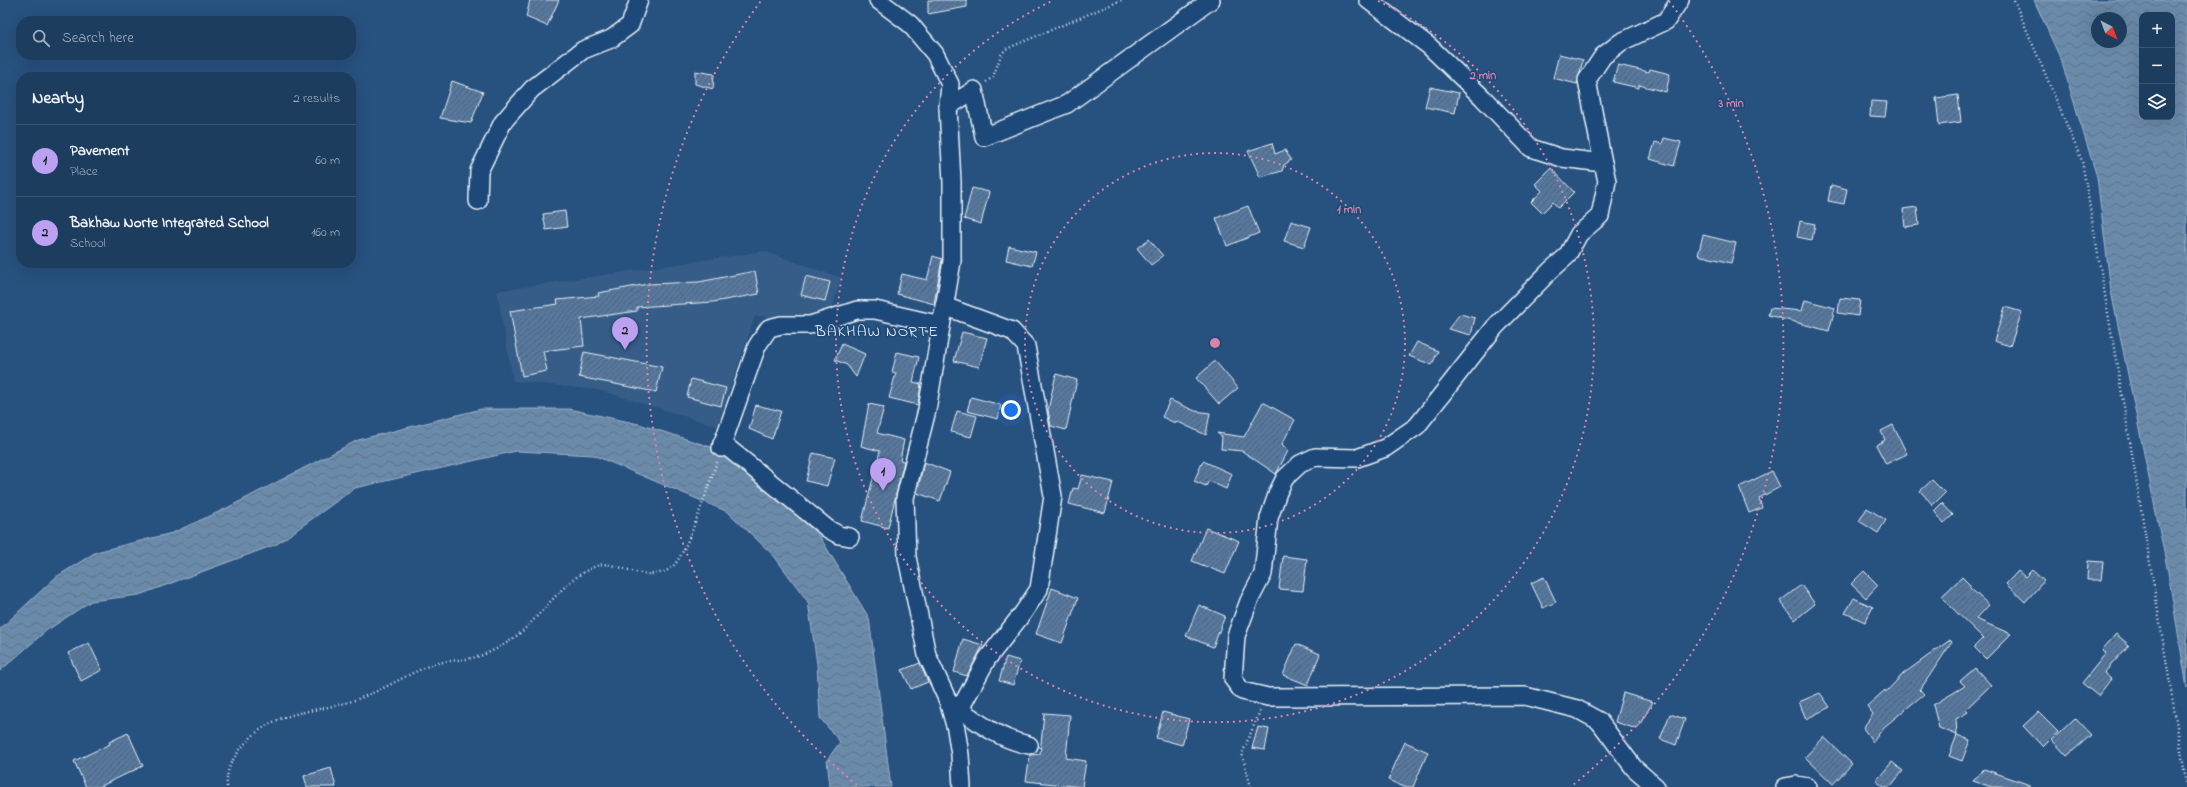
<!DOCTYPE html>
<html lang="en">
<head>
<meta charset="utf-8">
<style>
  :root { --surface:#1d3d5f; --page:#254465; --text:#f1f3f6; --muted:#a0aebd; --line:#3b5674; --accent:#bca0f2 }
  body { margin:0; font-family:"Indie Flower",sans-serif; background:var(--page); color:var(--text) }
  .controls { position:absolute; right:12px; top:12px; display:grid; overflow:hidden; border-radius:8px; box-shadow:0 4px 16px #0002 }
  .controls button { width:36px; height:36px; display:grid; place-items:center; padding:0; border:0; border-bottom:1px solid var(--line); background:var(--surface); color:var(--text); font:20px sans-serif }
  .compass { position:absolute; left:2091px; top:12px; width:36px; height:36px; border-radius:50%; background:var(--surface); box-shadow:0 4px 16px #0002; rotate:138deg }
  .you { position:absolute; left:1011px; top:410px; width:14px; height:14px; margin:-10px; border:3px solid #fff; border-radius:50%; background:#1a73e8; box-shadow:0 0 0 6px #1a73e833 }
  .badge { display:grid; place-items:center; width:26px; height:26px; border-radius:50%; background:var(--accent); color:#111; font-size:13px; font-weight:700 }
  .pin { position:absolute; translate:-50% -33px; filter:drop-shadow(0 1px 2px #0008) }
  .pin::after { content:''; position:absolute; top:21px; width:14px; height:12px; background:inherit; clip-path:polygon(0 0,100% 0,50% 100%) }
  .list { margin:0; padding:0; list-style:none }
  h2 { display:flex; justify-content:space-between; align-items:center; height:52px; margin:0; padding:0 16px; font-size:17px }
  h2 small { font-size:13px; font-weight:400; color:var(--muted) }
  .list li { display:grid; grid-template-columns:26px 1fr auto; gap:12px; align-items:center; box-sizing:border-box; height:72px; padding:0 16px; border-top:1px solid var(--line) }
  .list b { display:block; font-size:15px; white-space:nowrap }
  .list p { margin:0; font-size:13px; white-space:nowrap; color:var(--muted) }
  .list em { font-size:13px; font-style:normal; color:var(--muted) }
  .icon { flex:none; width:22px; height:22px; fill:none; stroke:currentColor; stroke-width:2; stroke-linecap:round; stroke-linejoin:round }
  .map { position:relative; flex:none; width:2187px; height:787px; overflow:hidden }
  .search { position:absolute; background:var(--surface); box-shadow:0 4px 16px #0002; left:16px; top:16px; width:340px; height:44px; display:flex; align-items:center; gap:10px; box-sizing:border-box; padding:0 14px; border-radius:16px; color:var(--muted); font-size:15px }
  .panel { position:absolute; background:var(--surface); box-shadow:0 4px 16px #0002; left:16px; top:72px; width:340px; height:196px; border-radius:16px }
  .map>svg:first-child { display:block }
  .built { fill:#355d88 }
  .water { fill:url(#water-waves); stroke:#9db3c9; fill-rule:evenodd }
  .building { fill:url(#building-hatch); stroke:#e8f1f8 }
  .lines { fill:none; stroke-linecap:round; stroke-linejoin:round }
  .minor-casing { stroke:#e8f1f8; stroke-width:20 }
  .path { stroke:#e8f1f8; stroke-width:2.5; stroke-dasharray:1 3; stroke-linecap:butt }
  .minor { stroke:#1f4a7a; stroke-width:17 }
  .ring { fill:none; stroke:#d584aa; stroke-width:2; stroke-dasharray:2 4 }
  .labels { text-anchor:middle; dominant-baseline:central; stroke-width:3.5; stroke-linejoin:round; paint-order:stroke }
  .quarter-label { font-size:16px; letter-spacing:1px; fill:#e8f1f8; stroke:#1f4a7a }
  .centre { fill:#d584aa; stroke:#1f4a7a; stroke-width:2 }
  .ring-label { font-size:12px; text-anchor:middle; font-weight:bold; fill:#d584aa; stroke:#1f4a7a; stroke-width:3.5; stroke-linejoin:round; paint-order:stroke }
</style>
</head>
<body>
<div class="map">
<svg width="2187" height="787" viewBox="0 0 2187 787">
  <defs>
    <pattern id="water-waves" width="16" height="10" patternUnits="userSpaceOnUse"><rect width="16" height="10" fill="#6b8aaa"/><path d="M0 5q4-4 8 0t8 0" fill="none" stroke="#5e7388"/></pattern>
    <pattern id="building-hatch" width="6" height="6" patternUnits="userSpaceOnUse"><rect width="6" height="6" fill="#57789d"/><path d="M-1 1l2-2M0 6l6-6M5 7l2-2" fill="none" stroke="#4f6278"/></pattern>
  </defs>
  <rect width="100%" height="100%" fill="#27517f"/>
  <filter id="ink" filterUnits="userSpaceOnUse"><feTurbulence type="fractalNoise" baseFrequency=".025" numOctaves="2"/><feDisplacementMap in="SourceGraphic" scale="8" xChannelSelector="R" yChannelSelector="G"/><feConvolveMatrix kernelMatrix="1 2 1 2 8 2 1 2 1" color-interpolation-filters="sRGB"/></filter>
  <g filter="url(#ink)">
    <path class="built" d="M764,251L842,278L832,308L808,320L755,316L717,426L598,390L513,381L497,291Z"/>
    <g class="water">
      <path d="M2034,0H2187V688L2168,572L2111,291L2097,177L2061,60ZM2142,15H2172V117H2142ZM2097,18H2121V42H2097Z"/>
      <path d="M481,409H569L639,424L711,447L761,480L820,537L869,618L891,787H830L827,760L840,742L820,718L817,664L808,602L774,556L728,512L593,455L516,451L355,488L277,544L139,595L91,601L46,631L0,671V629L56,577L96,552L172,533L225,509L358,440Z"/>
    </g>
    <g class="building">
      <path d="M530,0H559L547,26L526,17Z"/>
      <path d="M928,0H967V7L928,14Z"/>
      <path d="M1559,54L1583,60L1577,84L1553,78Z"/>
      <path d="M1618,65L1649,72L1650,69L1670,74L1666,92L1639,85V88L1613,82Z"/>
      <path d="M695,71L714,74L713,89L695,84Z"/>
      <path d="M452,81L483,92L471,123L440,118Z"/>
      <path d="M1430,87L1459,93L1455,113L1425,107Z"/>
      <path d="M1958,95L1961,122L1939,125L1936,98Z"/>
      <path d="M1871,101L1887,102L1885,117L1870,116Z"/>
      <path d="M1664,138L1681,142L1674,166L1650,159L1655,142L1662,144Z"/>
      <path d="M1272,143L1275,154L1285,150L1291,160L1284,165L1282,171L1260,177L1248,151Z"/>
      <path d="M1551,168L1574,192L1558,208L1553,202L1542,213L1531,202L1542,191L1535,184Z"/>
      <path d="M1831,185L1847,189L1844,204L1828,201Z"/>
      <path d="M972,188L989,192L981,224L964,219Z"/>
      <path d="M1248,206L1259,233L1227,246L1216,218Z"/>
      <path d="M1917,207L1919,225L1905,227L1903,209Z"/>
      <path d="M565,211L567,227L546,230L543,214Z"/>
      <path d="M1291,221L1311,227L1304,247L1284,241Z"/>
      <path d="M1800,221L1815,224L1812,240L1797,237Z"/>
      <path d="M1703,235L1736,243L1731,263L1698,255Z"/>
      <path d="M1149,239L1163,256L1151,265L1137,248Z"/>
      <path d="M1009,246L1036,252L1032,266L1006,260Z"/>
      <path d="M933,256L942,259L934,304L897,294L902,274L927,280Z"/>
      <path d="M755,271L759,294L713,302L637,307V311L581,319L584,346L543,351L547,371L522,376L510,311L558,304L557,300L599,296L598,293L648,284L699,282Z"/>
      <path d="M806,276L830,282L825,301L801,295Z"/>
      <path d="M1840,298L1860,300L1858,316L1838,313Z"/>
      <path d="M1805,300L1835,308L1829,331L1768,315L1770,308L1802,311Z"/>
      <path d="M2005,307L2022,312L2010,346L1994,341Z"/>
      <path d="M1460,314L1475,318L1471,335L1448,329Z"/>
      <path d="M962,332L987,338L979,367L954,361Z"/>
      <path d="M1417,342L1438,351L1432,365L1409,356Z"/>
      <path d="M842,344L865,354L856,377L847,365L835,360Z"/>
      <path d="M584,352L662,367L656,392L579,377Z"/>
      <path d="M897,352L919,357L913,382L921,384L918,405L889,398L896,373L892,372Z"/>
      <path d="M1215,361L1238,388L1219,404L1196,378Z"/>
      <path d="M1056,374L1077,380L1066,430L1051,426L1048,410Z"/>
      <path d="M691,379L726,388L721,406L687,397Z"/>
      <path d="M971,397L1001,405L998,419L967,411Z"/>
      <path d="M1170,400L1195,411L1210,413L1206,435L1176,421L1175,423L1162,417Z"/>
      <path d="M1263,402L1295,420L1282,444L1288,451L1276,474L1242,451L1221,449L1222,437L1217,433L1244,437Z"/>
      <path d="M869,404L884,407L877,433L904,440L900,460L904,461L888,528L862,521L880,451L861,446Z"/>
      <path d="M756,405L781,411L772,439L749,429Z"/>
      <path d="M957,411L977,416L971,437L951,432Z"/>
      <path d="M1893,425L1907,454L1886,464L1876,445L1885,440L1881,431Z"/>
      <path d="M813,453L835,458L827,486L806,481Z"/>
      <path d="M1203,461L1232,474L1226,489L1209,481L1206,486L1194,481Z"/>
      <path d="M924,462L950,472L940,501L917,493Z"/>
      <path d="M1772,471L1780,487L1759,498L1762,508L1749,513L1739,487Z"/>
      <path d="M1082,475L1113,482L1105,513L1069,504L1073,488L1078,489Z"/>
      <path d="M1932,480L1945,493L1933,505L1920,491Z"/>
      <path d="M1942,503L1953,515L1944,523L1934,511Z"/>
      <path d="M1867,508L1886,520L1878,533L1859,521Z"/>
      <path d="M1206,528L1239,541L1225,574L1192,561Z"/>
      <path d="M1283,556L1307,559L1303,591L1279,589Z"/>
      <path d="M2088,561L2103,562L2101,580H2087Z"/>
      <path d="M2032,570L2044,581L2025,602L2006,584L2018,571L2025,577Z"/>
      <path d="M1864,571L1878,585L1866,598L1851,584Z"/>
      <path d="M1544,577L1556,602L1543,608L1531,583Z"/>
      <path d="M1962,577L1971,586L1969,587L1989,605L1976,619L2011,634L1986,659L1974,647L1983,638L1941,597Z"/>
      <path d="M1801,585L1815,604L1795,620L1780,601Z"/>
      <path d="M1052,588L1078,598L1062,643L1036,634Z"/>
      <path d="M1854,598L1873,607L1865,622L1845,613Z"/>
      <path d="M1199,605L1225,616L1213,647L1186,636Z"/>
      <path d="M2116,634L2129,645L2104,673L2111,679L2098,696L2082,683L2106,653L2102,650Z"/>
      <path d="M963,639L983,645L967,676L954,672Z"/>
      <path d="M1950,640L1952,642L1920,690L1924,694L1884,727L1873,742L1863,728L1873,714L1867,706L1885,690L1886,692L1903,674Z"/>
      <path d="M89,643L102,670L81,681L68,653Z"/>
      <path d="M1296,644L1320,654L1308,685L1283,675Z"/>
      <path d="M1006,657L1020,661L1013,685L999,681Z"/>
      <path d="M920,663L928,682L911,689L902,670Z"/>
      <path d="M1975,668L1991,685L1966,709L1968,712L1956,719L1957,735L1939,728L1933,705L1965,686L1960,681Z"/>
      <path d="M1623,693L1653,702L1637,729L1615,722Z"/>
      <path d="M1820,693L1830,707L1806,719L1799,702Z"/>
      <path d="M1163,712L1189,719L1182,745L1156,738Z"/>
      <path d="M2038,712L2058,732L2043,747L2023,726Z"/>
      <path d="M1044,713L1070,715L1066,758L1086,761L1082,787L1026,781L1030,755L1040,754Z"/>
      <path d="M1670,714L1685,719L1676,745L1660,739Z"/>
      <path d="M2075,718L2091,735L2067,756L2052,740Z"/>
      <path d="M1258,727L1269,729L1265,750L1252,748Z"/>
      <path d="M128,733L143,766L99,787H86L74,761L110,744L109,742Z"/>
      <path d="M1957,735L1970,740L1962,761L1949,756Z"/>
      <path d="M1824,737L1852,764L1833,784L1805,757Z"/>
      <path d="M1405,742L1428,752L1413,787H1404L1388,780Z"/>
      <path d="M1892,762L1903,771L1890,787H1884L1876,781Z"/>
      <path d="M331,768L336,787H307L304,776Z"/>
      <path d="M1984,769L2030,785V787H1992L1973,781Z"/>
    </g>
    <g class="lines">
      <g class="minor-casing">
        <g id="minor">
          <path d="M878,0L910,24L935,54L950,84L948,107L952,182V261L927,410L905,498L907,557L927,655L948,701L956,729L960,755L962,787"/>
          <path d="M1368,0L1429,46L1483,98L1531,148L1562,158L1603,163L1607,181L1600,216L1579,234L1567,256L1551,270L1495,327L1417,426L1385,448L1357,458L1315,457L1300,464L1285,478L1278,492L1269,518L1263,574L1249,601L1236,636L1233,679L1242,691L1268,697L1525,696L1577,709L1599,721L1634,768L1656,787"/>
          <path d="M948,107L974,90L984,137L1067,104L1211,0"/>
          <path d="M1603,163L1587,80L1603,56L1621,42L1666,21L1680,0"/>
          <path d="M478,201L479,171L503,122L532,89L583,50L611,39L630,25L639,0"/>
          <path d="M944,306L1012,331L1026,346L1053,496L1039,589L1023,613L987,659L960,709"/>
          <path d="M722,443L828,529L839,535L850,537"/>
          <path d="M721,448L757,346L769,328L781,325H810L857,310H875L941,325"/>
          <path d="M951,703C976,721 998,739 1029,745"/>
          <path d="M1785,787L1796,785L1808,787"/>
        </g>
      </g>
      <g class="path">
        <path d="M2014,0L2082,161L2128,430L2187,787"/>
        <path d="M986,82L993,77L1001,55L1006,49L1122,0"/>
        <path d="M227,787C226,772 230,763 239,751C273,705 316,716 363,697C386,688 408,674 431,665C445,660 461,661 476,657C485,655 497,649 505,644C540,623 559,579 599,565C616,560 646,585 671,568C686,558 709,483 717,462"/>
        <path d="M1251,787L1242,754L1260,711"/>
      </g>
      <use href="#minor" class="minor"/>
    </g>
  </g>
  <g class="ring">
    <circle cx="1215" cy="343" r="190"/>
    <path d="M1378 1A379 379 0 1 1 1052 1"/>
    <path d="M857 785A569 569 0 0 1 761 1M1669 1A569 569 0 0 1 1573 785"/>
  </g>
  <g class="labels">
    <g class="quarter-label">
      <text x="877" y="332">BAKHAW NORTE</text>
    </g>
  </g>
  <circle cx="1215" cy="343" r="6" class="centre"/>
  <g class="ring-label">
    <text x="1483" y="79">2 min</text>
    <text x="1731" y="107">3 min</text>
    <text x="1349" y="213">1 min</text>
  </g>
</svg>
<div class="controls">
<button>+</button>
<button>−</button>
<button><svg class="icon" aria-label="layers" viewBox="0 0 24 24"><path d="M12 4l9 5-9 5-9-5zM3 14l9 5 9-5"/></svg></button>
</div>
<svg class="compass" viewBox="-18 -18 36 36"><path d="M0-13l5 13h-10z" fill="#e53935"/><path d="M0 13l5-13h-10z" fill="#a0aebd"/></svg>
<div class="you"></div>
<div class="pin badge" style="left:883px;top:491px">1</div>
<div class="pin badge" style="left:625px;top:350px">2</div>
<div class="search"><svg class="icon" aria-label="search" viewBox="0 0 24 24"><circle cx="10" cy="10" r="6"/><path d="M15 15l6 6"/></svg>Search here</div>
<section class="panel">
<h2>Nearby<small>2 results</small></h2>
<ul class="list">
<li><span class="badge">1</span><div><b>Pavement</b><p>Place</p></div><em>60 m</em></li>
<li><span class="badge">2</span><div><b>Bakhaw Norte Integrated School</b><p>School</p></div><em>160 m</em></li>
</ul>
</section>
</div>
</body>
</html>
